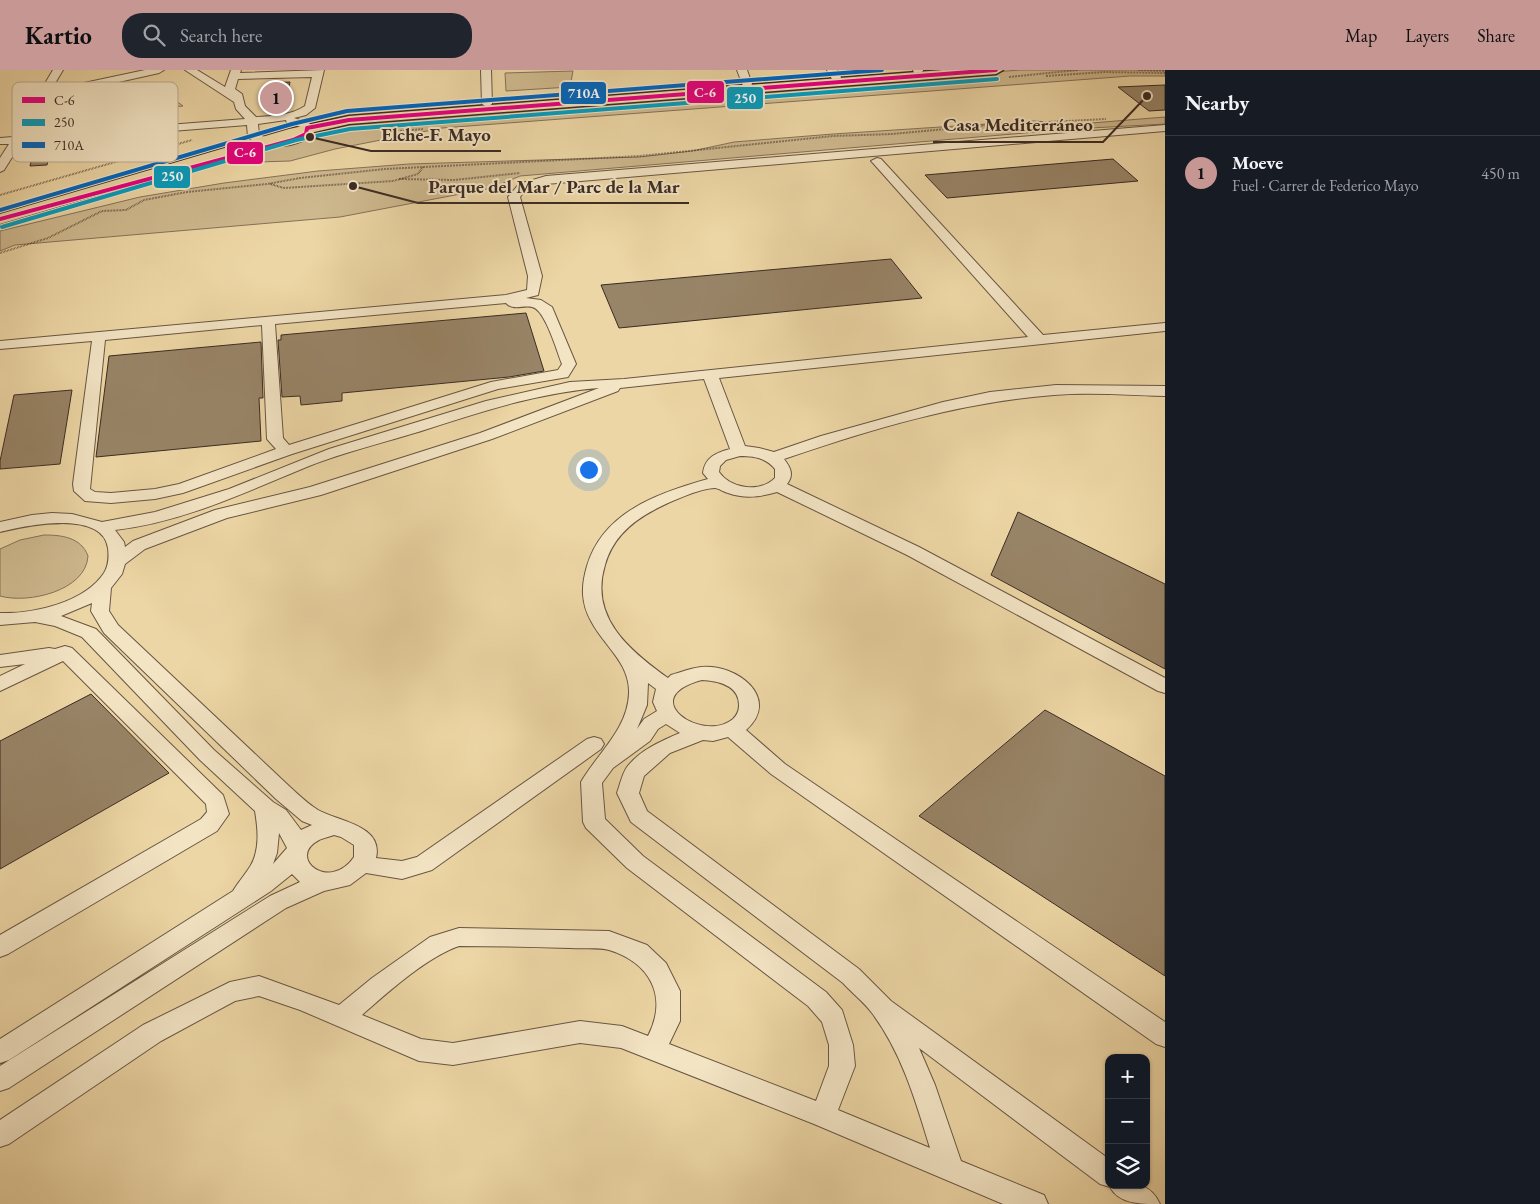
<!DOCTYPE html>
<html lang="en">
<head>
<meta charset="utf-8">
<style>
  :root { --surface:#171b24; --page:#20242c; --text:#f1f3f6; --muted:#9ea1a6; --line:#363941; --accent:#c59692 }
  body { margin:0; font-family:"EB Garamond",serif; background:var(--page); color:var(--text) }
  .controls { position:absolute; right:15px; bottom:15px; display:grid; overflow:hidden; border-radius:10px; box-shadow:0 1px 4px #0004 }
  .controls button { width:45px; height:45px; display:grid; place-items:center; padding:0; border:0; border-bottom:1px solid var(--line); background:var(--surface); color:var(--text); font:25px sans-serif }
  .you { position:absolute; left:588px; top:399px; width:18px; height:18px; margin:-12px; border:4px solid #fff; border-radius:50%; background:#1a73e8; box-shadow:0 0 0 8px #1a73e833 }
  .badge { display:grid; place-items:center; width:32px; height:32px; border-radius:50%; background:var(--accent); color:#111; font-size:16px; font-weight:700 }
  .pin { position:absolute; translate:-50% -50%; border:2px solid #fff; box-shadow:0 1px 5px #0006 }
  .list { margin:0; padding:0; list-style:none }
  h2 { display:flex; justify-content:space-between; align-items:center; height:65px; margin:0; padding:0 20px; font-size:21px }
  h2 small { font-size:16px; font-weight:400; color:var(--muted) }
  .list li { display:grid; grid-template-columns:32px 1fr auto; gap:15px; align-items:center; box-sizing:border-box; height:75px; padding:0 20px; border-top:1px solid var(--line) }
  .list b { display:block; font-size:19px; white-space:nowrap }
  .list p { margin:0; font-size:16px; white-space:nowrap; color:var(--muted) }
  .list em { font-size:16px; font-style:normal; color:var(--muted) }
  .icon { flex:none; width:28px; height:28px; fill:none; stroke:currentColor; stroke-width:2; stroke-linecap:round; stroke-linejoin:round }
  .map { position:relative; flex:none; width:1165px; height:1134px; overflow:hidden }
  header { display:flex; align-items:center; gap:30px; box-sizing:border-box; height:70px; padding:0 25px; background:var(--accent); color:#111 }
  header strong { font-size:24px }
  nav { display:flex; gap:28px; margin-inline-start:auto; font-size:18px }
  .search { width:350px; height:45px; background:var(--page); display:flex; align-items:center; gap:12px; box-sizing:border-box; padding:0 18px; border-radius:20px; color:var(--muted); font-size:19px }
  main { display:flex }
  aside { flex:1; background:var(--surface) }
  .map>svg:first-child { display:block }
  .green { fill:#cfb98f; stroke:#85725a }
  .building { fill:#988467; stroke:#3b2b24 }
  .lines { fill:none; stroke-linecap:round; stroke-linejoin:round }
  .minor-casing { stroke:#685644; stroke-width:2 }
  .major-casing { stroke:#3b2b24; stroke-width:3 }
  .path { stroke:#3b2b24; stroke-width:2; stroke-dasharray:0.5 1; stroke-linecap:butt }
  .minor { fill:#f3e4c4; fill-rule:evenodd }
  .major { fill:#edd6a5; fill-rule:evenodd }
  .bus-1-casing { stroke:#f3e4c4; stroke-width:6 }
  .bus-2-casing { stroke:#f3e4c4; stroke-width:6 }
  .bus-3-casing { stroke:#f3e4c4; stroke-width:6 }
  .bus-1 { stroke:#e5007d; stroke-width:4 }
  .bus-2 { stroke:#069cbd; stroke-width:4 }
  .bus-3 { stroke:#0065bd; stroke-width:4 }
  .key { fill:#f3e4c4; stroke:#bcac94; stroke-width:1 }
  .key-label { font-size:14px; fill:#3b2b24 }
  .leader { fill:none; stroke:#3b2b24; stroke-width:2 }
  .callout-dot { fill:#3b2b24; stroke:#f3e4c4; stroke-width:2 }
  .callout-label { font-size:19px; text-anchor:middle; font-weight:bold; fill:#3b2b24; stroke:#f3e4c4; stroke-width:4; stroke-linejoin:round; paint-order:stroke }
  .line-badge { stroke:#f3e4c4; stroke-width:2 }
  .badge-label { font-size:14px; text-anchor:middle; font-weight:bold; fill:#fff }
</style>
</head>
<body>
<header>
<strong>Kartio</strong>
<div class="search"><svg class="icon" aria-label="search" viewBox="0 0 24 24"><circle cx="10" cy="10" r="6"/><path d="M15 15l6 6"/></svg>Search here</div>
<nav><a>Map</a><a>Layers</a><a>Share</a></nav>
</header>
<main>
<div class="map">
<svg width="1165" height="1134" viewBox="0 0 1165 1134">
  <rect width="100%" height="100%" fill="#edd6a5"/>
  <filter id="stains"><feTurbulence type="fractalNoise" baseFrequency=".004" numOctaves="4"/><feColorMatrix values="0 0 0 0 .2 0 0 0 0 .09 0 0 0 0 .02 0 0 0 .5 -.17"/></filter>
  <radialGradient id="worn" r=".72"><stop offset=".6" stop-color="#630" stop-opacity="0"/><stop offset="1" stop-color="#630" stop-opacity=".3"/></radialGradient>
  <g class="green">
    <path d="M1020,0H1165V6H1130L442,58L335,79L290,91L258,92L232,88L306,69L331,56L392,48Z"/>
    <path d="M573,1L570,17L506,21L505,3Z"/>
    <path d="M160,19L183,36L91,44V35Z"/>
    <path d="M1165,47V54L1072,59L520,106L492,118L340,147L15,175L0,181V161L140,127L224,113L318,101L409,94L640,87L692,81L734,72L833,64L1033,51L1079,54Z"/>
    <path d="M44,465C61,465 81,467 88,486C86,521 28,534 0,526V479L20,470Z"/>
  </g>
  <g class="building">
    <path d="M290,12L285,33L264,34L268,13Z"/>
    <path d="M1165,15V40L1149,41L1118,17Z"/>
    <path d="M75,71L73,80L57,81L55,90H48L47,95L30,96L35,76Z"/>
    <path d="M1113,89L1138,111L947,128L925,105Z"/>
    <path d="M891,189L922,228L619,258L601,215Z"/>
    <path d="M526,243L544,301L509,307L342,323V331L301,335L300,326L282,327L278,270H281V265Z"/>
    <path d="M261,272L263,328H259L261,371L96,387L109,286Z"/>
    <path d="M72,320L60,394L0,399V391L14,325Z"/>
    <path d="M1018,442L1165,514V599L991,505Z"/>
    <path d="M91,624L169,703L0,799V671Z"/>
    <path d="M1045,640L1165,706V906L919,746Z"/>
  </g>
  <g class="lines">
    <g class="minor-casing">
      <g id="minor">
        <path d="M53,0H63L51,20L145,0H164L159,3L47,28L25,66L245,49L236,39L234,32L185,0H197L225,17L231,0H241L240,3L324,0L315,38L306,45L294,48L309,53L314,60C310,65 308,69 302,71C288,78 260,79 248,67L247,55L21,73L4,100L0,102V88L9,74H0V68L13,67ZM312,7L305,36C290,46 272,46 256,47L245,36L242,24L235,19L238,9ZM286,50L287,53L301,57L302,60C293,72 273,71 259,65L258,54Z"/>
        <path d="M481,0H491L492,34L487,37L482,34Z"/>
        <path d="M737,0H747L752,14L751,16H743Z"/>
        <path d="M827,0H837L841,7L840,9H832Z"/>
        <path d="M913,0H923V1L918,4L914,3Z"/>
        <path d="M1165,55V61L546,114C536,116 526,118 520,127L542,206L538,225L526,228L541,230L552,237L576,294L568,307L498,319L292,384L183,423L155,429L111,433L85,431L74,421L73,414L92,271L0,279V271L506,225L527,220L528,206L508,127L519,114L546,106ZM506,233C513,241 523,235 532,237C545,239 557,282 562,294L558,300L491,312L289,375L283,368L275,254ZM262,255L267,369L276,379L179,414L155,419L111,423L95,422L90,419L105,270Z"/>
        <path d="M877,88L881,89L1043,265L1165,253V261L719,308L745,376L759,378L774,382L821,366L943,332L990,322L1056,315L1165,316V326C1128,325 1091,322 1054,325C961,332 872,359 784,389C791,398 794,405 787,414L919,477L1165,608V623L1158,621L907,485L777,422C760,427 745,429 728,423C724,422 718,418 715,418C700,418 667,433 654,440C631,452 612,469 605,495C589,547 629,580 668,608L671,605C681,602 692,598 701,597C736,593 782,628 746,660L785,694L1165,952V977L1156,974L771,704L728,667L713,671L703,670L670,683L644,706L639,723L647,741L859,899L891,931L1109,1089V1115C1131,1115 1149,1110 1160,1134C1140,1134 1119,1134 1110,1117L1100,1114L919,978L935,1015L961,1091L1044,1125L1048,1134H1003L814,1054L621,978L580,973L453,995L419,991L300,940L259,926L235,931L161,971L9,1074L0,1077V1050L143,955L230,912L259,906L339,935L372,908L430,867L459,858L609,861L647,875L666,893L680,921V951L669,974L816,1031L829,996V975L822,952L808,936L627,798L586,758L583,752L581,712C597,684 628,659 629,623C630,593 604,576 591,551C581,533 581,516 587,496C603,442 658,423 708,409L703,403C705,387 716,383 730,379L704,309L620,318L618,321L492,369L321,425L227,448L145,479L125,494L122,504L111,518L109,541L118,555L290,717C299,725 308,734 318,740C337,751 384,755 376,788L402,791L417,787L587,669L594,667L601,669L604,674L601,679L432,800L402,809L366,803L350,815L324,821L286,838L9,1018L0,1021V996L270,826L300,812L292,804L271,821L9,990L0,993V969L233,821C238,812 246,804 251,795C260,779 258,759 255,741L200,690L82,567L55,556L35,552L0,555V543C33,544 84,533 104,503C109,495 109,487 108,478C102,439 24,456 0,462V452L32,445L52,443L72,444L102,452L155,442L229,419L329,379L486,331L570,312L624,309L1028,267L873,93L871,91ZM599,318L480,363L310,417L215,440L133,471L125,477L124,472L115,460C184,452 246,422 309,396C345,382 382,373 418,362C477,343 536,323 599,318ZM740,386C754,386 766,388 775,399V408C760,423 731,419 719,402L720,396L726,390ZM92,533L91,541L104,563L276,729L302,751L312,755L301,760L286,740L273,732L214,680L96,559L61,546ZM702,610C718,611 739,615 739,635C739,641 737,645 733,649C703,674 634,628 702,610ZM648,613L656,619L653,632L657,641L644,649L637,659L647,635ZM666,654L680,663C661,671 640,680 627,697C622,704 620,715 617,723L631,752L843,913C852,923 864,932 872,943C902,983 916,1032 930,1078L838,1040L855,996L853,975L842,940L826,922L643,786L605,749L602,713L613,698L650,671L658,659ZM279,763L287,778L273,794L277,783ZM334,765L341,767L354,775V787C329,823 286,787 319,770C323,768 329,767 334,765ZM459,876C496,876 533,877 571,878C583,879 598,877 609,880C651,893 668,927 648,966L622,956L580,951L453,973L421,969L362,945C388,922 427,887 459,876Z"/>
        <path d="M65,576L72,578L223,725L229,744L217,761L8,884L0,887V865L201,749L207,742L206,734L63,591L0,621V606L25,594L0,597V585L49,578L55,579Z"/>
      </g>
    </g>
    <g class="major-casing">
      <path id="major" d="M943,0H1003L996,4L349,54L297,66L0,154V144L289,59L349,46Z"/>
    </g>
    <g class="path">
      <path d="M1138,0L1165,1"/>
      <path d="M1046,6L1104,2L1165,3"/>
      <path d="M1009,7L1078,0"/>
      <path d="M400,61L423,59"/>
      <path d="M399,109L454,110L520,103"/>
      <path d="M270,114L284,118L393,111L418,104L423,97"/>
      <path d="M0,125L192,70"/>
      <path d="M0,183L48,168L102,141L126,140L144,130L187,122L267,114L300,108L385,99L640,86L833,66L892,64L989,55L1106,49"/>
    </g>
    <use href="#minor" class="minor"/>
    <use href="#major" class="major"/>
    <g class="bus-1-casing">
      <path id="bus-1" d="M0,149L293,70L306,64L307,58L349,50L996,0"/>
    </g>
    <g class="bus-2-casing">
      <path id="bus-2" d="M2,157L296,70L350,59L997,9"/>
    </g>
    <g class="bus-3-casing">
      <path id="bus-3" d="M0,140L292,54L347,41L882,0"/>
    </g>
    <use href="#bus-1" class="bus-1"/>
    <use href="#bus-2" class="bus-2"/>
    <use href="#bus-3" class="bus-3"/>
  </g>
  <rect x="12" y="12" width="166" height="80" rx="8" class="key"/>
  <rect x="22" y="27" width="23" height="6" fill="#e5007d"/>
  <rect x="22" y="49" width="23" height="7" fill="#069cbd"/>
  <rect x="22" y="72" width="23" height="6" fill="#0065bd"/>
  <g class="key-label">
    <text x="54" y="35">C-6</text>
    <text x="54" y="57">250</text>
    <text x="54" y="80">710A</text>
  </g>
  <path class="leader" d="M1147 26L1103 72H933M310 67L371 81H501M353 116L418 133H689"/>
  <g class="callout-dot">
    <circle cx="1147" cy="26" r="5"/>
    <circle cx="310" cy="67" r="5"/>
    <circle cx="353" cy="116" r="5"/>
  </g>
  <g class="callout-label">
    <text x="1018" y="61">Casa Mediterráneo</text>
    <text x="436" y="71">Elche-F. Mayo</text>
    <text x="554" y="123">Parque del Mar / Parc de la Mar</text>
  </g>
  <g class="line-badge">
    <rect x="686" y="10" width="39" height="24" rx="5" fill="#e5007d"/>
    <rect x="560" y="11" width="47" height="24" rx="5" fill="#0065bd"/>
    <rect x="726" y="16" width="38" height="24" rx="5" fill="#069cbd"/>
    <rect x="226" y="71" width="38" height="24" rx="5" fill="#e5007d"/>
    <rect x="153" y="95" width="38" height="24" rx="5" fill="#069cbd"/>
  </g>
  <g class="badge-label">
    <text x="705" y="27">C-6</text>
    <text x="584" y="28">710A</text>
    <text x="745" y="33">250</text>
    <text x="245" y="87">C-6</text>
    <text x="172" y="111">250</text>
  </g>
  <rect width="100%" height="100%" filter="url(#stains)"/>
  <rect width="100%" height="100%" fill="url(#worn)"/>
</svg>
<div class="controls">
<button>+</button>
<button>−</button>
<button><svg class="icon" aria-label="layers" viewBox="0 0 24 24"><path d="M12 4l9 5-9 5-9-5zM3 14l9 5 9-5"/></svg></button>
</div>
<div class="you"></div>
<div class="pin badge" style="left:276px;top:28px">1</div>
</div>
<aside>
<h2>Nearby<small></small></h2>
<ul class="list">
<li><span class="badge">1</span><div><b>Moeve</b><p>Fuel · Carrer de Federico Mayo</p></div><em>450 m</em></li>
</ul>
</aside>
</main>
</body>
</html>
